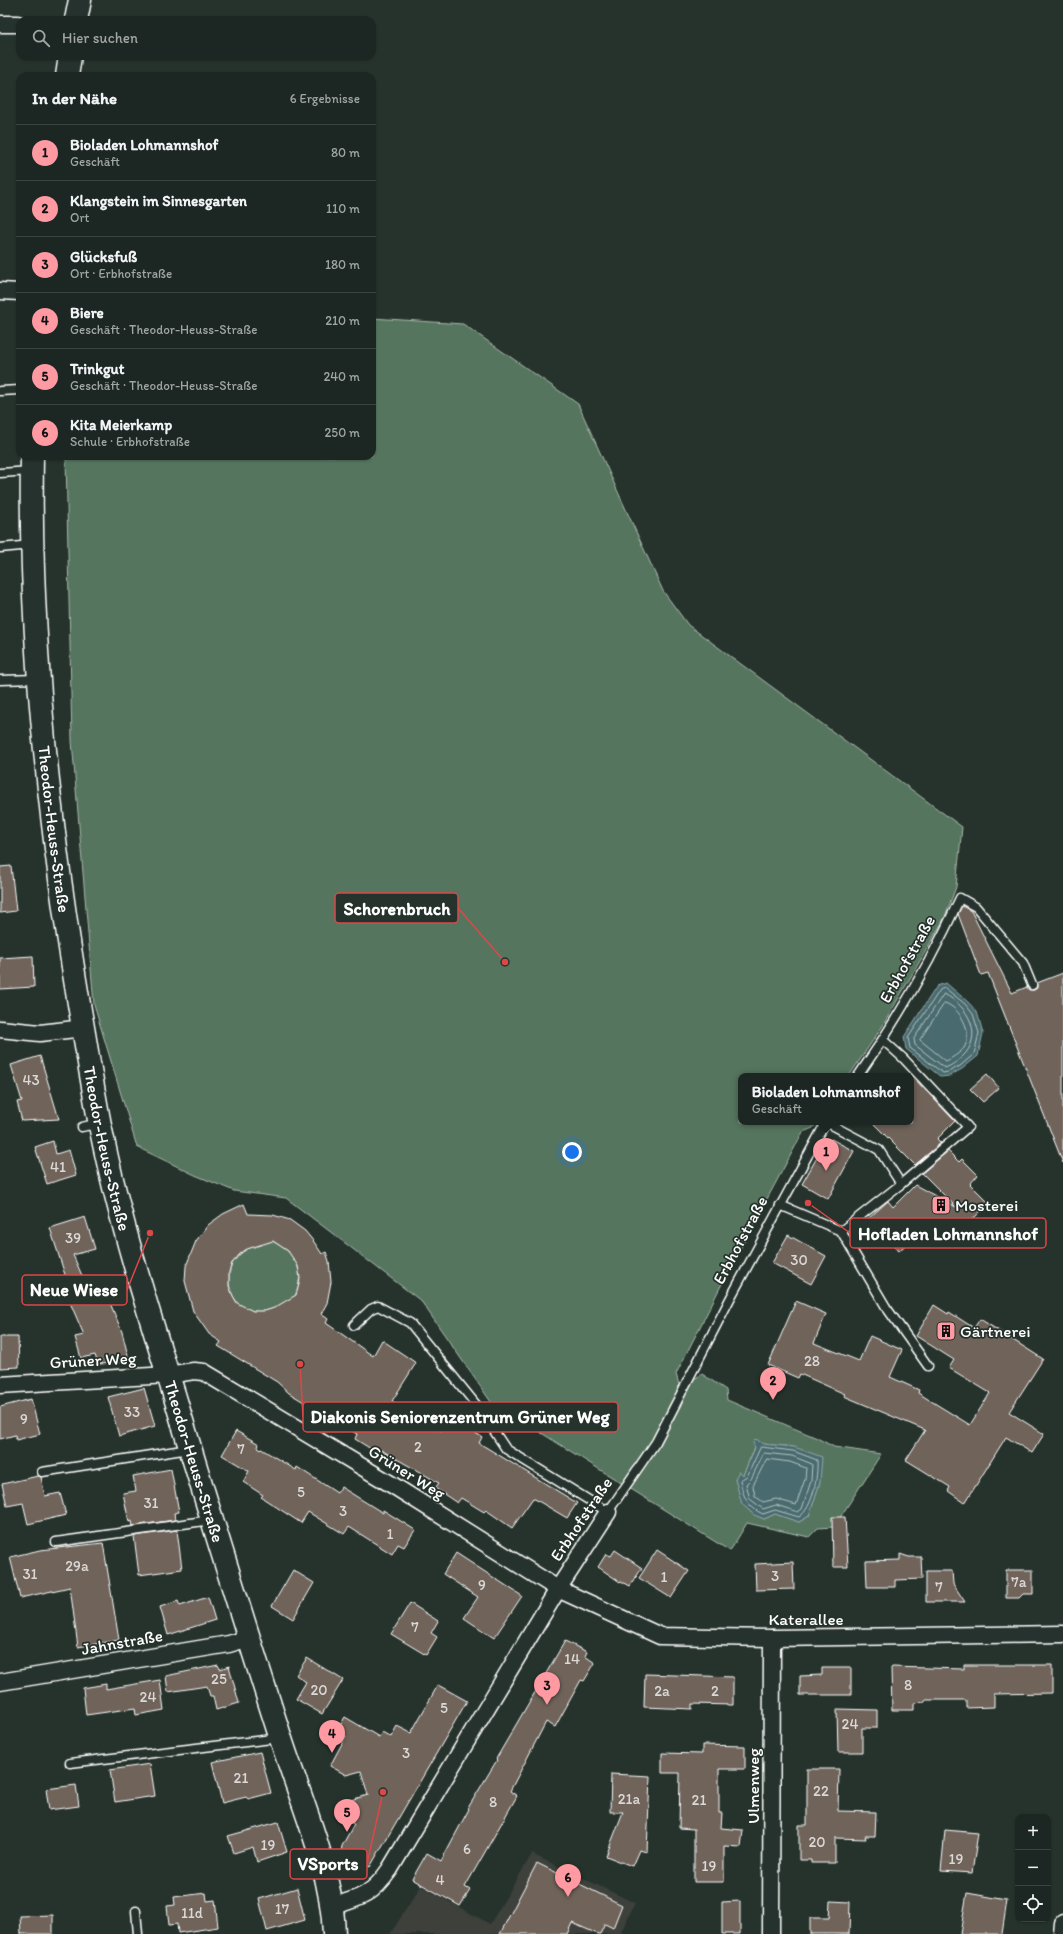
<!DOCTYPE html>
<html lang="de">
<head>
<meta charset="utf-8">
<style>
  :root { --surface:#1c2622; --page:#252e2a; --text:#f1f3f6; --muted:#a0a5a5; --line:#3a4340; --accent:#ff9aa2 }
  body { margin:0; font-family:Itim,sans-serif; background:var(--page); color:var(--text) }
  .controls { position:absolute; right:12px; bottom:12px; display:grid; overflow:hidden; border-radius:8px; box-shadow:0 1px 3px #0004 }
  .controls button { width:36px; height:36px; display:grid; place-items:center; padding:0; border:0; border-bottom:1px solid var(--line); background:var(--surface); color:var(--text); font:20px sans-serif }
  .you { position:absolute; left:572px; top:1152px; width:14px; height:14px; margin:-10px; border:3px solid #fff; border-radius:50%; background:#1a73e8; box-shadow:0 0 0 6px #1a73e833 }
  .badge { display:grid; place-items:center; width:26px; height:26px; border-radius:50%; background:var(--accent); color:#111; font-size:13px; font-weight:700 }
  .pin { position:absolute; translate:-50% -33px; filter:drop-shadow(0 1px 2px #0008) }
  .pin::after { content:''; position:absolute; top:21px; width:14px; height:12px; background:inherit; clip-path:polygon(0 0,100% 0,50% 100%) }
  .popup { position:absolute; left:738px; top:1073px; width:176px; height:52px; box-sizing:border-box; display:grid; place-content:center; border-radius:8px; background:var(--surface); filter:drop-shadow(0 1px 3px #0005); font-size:13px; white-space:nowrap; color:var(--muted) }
  .popup b { font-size:15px; color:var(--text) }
  .popup::after { content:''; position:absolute; left:50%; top:100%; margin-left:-8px; border:8px solid transparent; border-top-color:var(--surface) }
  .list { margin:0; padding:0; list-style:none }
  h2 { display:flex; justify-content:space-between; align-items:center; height:52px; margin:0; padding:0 16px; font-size:17px }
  h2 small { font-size:13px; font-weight:400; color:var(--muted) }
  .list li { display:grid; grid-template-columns:26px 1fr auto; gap:12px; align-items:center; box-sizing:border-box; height:56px; padding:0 16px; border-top:1px solid var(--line) }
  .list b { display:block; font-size:15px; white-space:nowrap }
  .list p { margin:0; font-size:13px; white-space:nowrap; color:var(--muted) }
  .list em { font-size:13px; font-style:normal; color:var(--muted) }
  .icon { flex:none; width:22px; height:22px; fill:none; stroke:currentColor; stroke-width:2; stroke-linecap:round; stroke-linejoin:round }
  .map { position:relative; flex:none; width:1063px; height:1934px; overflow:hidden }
  .search { position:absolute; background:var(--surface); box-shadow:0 1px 3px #0004; left:16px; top:16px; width:360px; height:44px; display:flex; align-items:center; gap:10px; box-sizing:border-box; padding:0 14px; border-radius:12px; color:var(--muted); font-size:15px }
  .panel { position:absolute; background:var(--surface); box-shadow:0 1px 3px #0004; left:16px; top:72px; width:360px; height:388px; border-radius:12px }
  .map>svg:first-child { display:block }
  .built { fill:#3c413a }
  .green { fill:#56755e; stroke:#aabaae; fill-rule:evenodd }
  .water { fill:#486b6e; stroke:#91a6a8 }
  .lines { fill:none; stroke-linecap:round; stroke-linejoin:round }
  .shore { stroke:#b6c4c5; stroke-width:1 }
  .building { fill:#6f635a; stroke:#fff; fill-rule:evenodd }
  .service-casing { stroke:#fff; stroke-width:11 }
  .minor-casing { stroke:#fff; stroke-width:19 }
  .secondary-casing { stroke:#fff; stroke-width:25 }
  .service { stroke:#26332d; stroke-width:8 }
  .minor { stroke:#26332d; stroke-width:16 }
  .secondary { stroke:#26332d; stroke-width:22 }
  .labels { text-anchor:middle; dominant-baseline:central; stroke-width:3.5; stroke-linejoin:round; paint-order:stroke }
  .number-label { font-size:15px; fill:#dbd8d6 }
  .street-label { font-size:17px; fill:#fff; stroke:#26332d }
  .poi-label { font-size:17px; fill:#fff; stroke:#26332d; text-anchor:start }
  .leader { fill:none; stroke:#dc4848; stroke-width:1.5 }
  .callout-dot { fill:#dc4848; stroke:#26332d; stroke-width:1.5 }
  .callout { fill:#26332d; stroke:#dc4848; stroke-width:1.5 }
  .callout-label { font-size:18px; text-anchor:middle; font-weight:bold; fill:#fff }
</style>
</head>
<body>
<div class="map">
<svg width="1063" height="1934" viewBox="0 0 1063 1934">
  <rect width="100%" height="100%" fill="#26332d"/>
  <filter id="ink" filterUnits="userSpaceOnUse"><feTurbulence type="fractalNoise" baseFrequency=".025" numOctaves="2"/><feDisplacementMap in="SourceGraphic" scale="8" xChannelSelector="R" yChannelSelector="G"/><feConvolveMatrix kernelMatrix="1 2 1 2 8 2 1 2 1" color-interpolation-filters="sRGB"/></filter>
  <g filter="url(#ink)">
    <path class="built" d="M532,1854L635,1903L620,1934H390L421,1886L490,1924Z"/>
    <g class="green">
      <path d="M372,318L463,324L578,404L663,591L688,625L962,827L956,887L944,919L882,1027L849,1076H741V1122H817L813,1128L803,1132L732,1264L676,1374L680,1388L702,1374L726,1390L727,1400L817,1438L834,1447L881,1454L834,1527L818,1528L809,1537L747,1523L730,1551L527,1424L507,1425L421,1301L286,1198L234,1191L195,1175L137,1147L94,1005L72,741L66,456H372ZM763,1444L794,1447L820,1482L809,1516L799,1522L775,1514L764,1519C740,1509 742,1500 735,1479L743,1475L755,1447Z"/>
      <path d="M271,1241C297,1252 308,1275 292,1301C280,1306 267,1313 254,1311C227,1306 221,1271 240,1254C248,1246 261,1244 271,1241Z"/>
    </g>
    <g class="water">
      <path d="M946,983L968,1002L977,1012L983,1033L978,1056L962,1069L949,1076L941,1077L906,1049L904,1037L937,986Z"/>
      <path d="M756,1439L763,1444L794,1447L822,1457L820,1482L809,1516L799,1522L775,1514L764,1519L754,1515L742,1504L735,1479L739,1471L743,1475L755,1448L753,1442Z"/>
    </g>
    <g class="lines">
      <g class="shore">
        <path d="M945,988L965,1004L973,1014L979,1033L974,1054L960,1066L948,1072L943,1073L910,1048L908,1038L940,990Z"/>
        <path d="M944,994C969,1006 985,1037 961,1058C956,1062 951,1066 945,1068L915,1045L914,1039Z"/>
        <path d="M945,1003C960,1008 974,1032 964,1048C960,1053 952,1058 946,1061L920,1040Z"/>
        <path d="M761,1447L793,1451L817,1460C818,1476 813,1508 799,1517L775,1510L763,1514C747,1507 743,1496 740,1480L747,1476Z"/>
        <path d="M764,1453L792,1456L812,1464L811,1481L802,1509L798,1512L776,1505L763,1509L750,1499L746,1484L751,1479Z"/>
        <path d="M767,1459L790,1462L806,1468L805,1479L796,1505L776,1499L763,1502L755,1496L753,1486Z"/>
      </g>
    </g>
    <g class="building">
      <path d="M11,866L16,911L0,913V867Z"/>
      <path d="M962,906L971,911L1012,993L1027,987L1029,990H1034L1037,988V983L1063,973V1163L988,973L981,975L958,914Z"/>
      <path d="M33,956L34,987L0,989V958Z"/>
      <path d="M40,1056L59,1119L22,1121L17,1102L22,1101L11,1065Z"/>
      <path d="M987,1074L999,1088L983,1102L970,1089Z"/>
      <path d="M911,1075L955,1121L937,1139L941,1143L915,1165L872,1122H911Z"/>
      <path d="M831,1139L854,1151L828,1199L802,1184L824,1145L827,1147Z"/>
      <path d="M53,1141L56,1154L69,1150L76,1175L47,1184L35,1147Z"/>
      <path d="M948,1151L959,1162L962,1159L978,1175L970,1184L989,1203L959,1233L945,1218L926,1237L920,1231L899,1251L868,1219L888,1201L893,1207L915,1185L956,1207L922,1173Z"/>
      <path d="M244,1204L248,1214L273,1215L290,1220L305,1231L314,1242L322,1254L326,1252L329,1261L331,1282L327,1303L321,1314L328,1319L326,1323L373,1356L382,1340L416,1363L392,1401L441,1431L449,1417L482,1437L479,1443L577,1503L567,1518L533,1498L512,1528L486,1510L484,1512L461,1498L457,1503L435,1488L439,1483L381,1450L379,1454L355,1439L357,1434L289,1393L277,1382L218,1346L221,1342L209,1334L193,1311L185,1281L186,1266L196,1241L208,1225L223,1214ZM273,1241L288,1251L298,1266L300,1278L298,1288L296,1295L274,1308L265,1311H253L237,1303L233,1296L229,1286V1272L232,1263L241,1253L247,1249Z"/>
      <path d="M85,1217L95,1249L73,1255L87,1287L101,1281L122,1332L129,1360L118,1363L98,1364L95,1355L81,1358L75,1337L84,1335L63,1286L68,1284L50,1228Z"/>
      <path d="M788,1235L826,1256L811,1284L772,1263Z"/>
      <path d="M796,1301L826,1314L814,1343L859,1361L870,1336L902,1350L890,1377L919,1390L918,1393L970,1425L990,1393L949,1368L954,1360L916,1336L934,1305L948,1314L949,1312L974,1328L980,1319L1043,1359L1009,1412L1044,1434L1032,1453L1006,1437L965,1503L948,1491L950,1487L906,1460L925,1430L844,1396L845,1394L800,1374L798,1378L768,1365Z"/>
      <path d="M0,1337H18L19,1367L0,1368Z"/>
      <path d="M144,1388L155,1426L119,1436L108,1397Z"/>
      <path d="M31,1399L40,1434L16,1440L15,1435L0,1439V1407Z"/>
      <path d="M236,1431L259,1444L258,1447L296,1470L297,1467L337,1493L341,1487L383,1513V1510L415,1530L404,1547L398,1544L392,1554L349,1527L344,1534L308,1512L301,1523L261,1497L263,1495L243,1482L249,1471L222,1455Z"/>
      <path d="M171,1469L179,1512L174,1513L175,1520L133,1526L132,1521L129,1522L123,1493L136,1491L133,1476Z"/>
      <path d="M38,1476L41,1477L45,1496L60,1493L66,1515L28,1524L23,1503L7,1506L2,1484Z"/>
      <path d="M832,1517H845L848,1567H833Z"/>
      <path d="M177,1530L182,1569L139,1575L134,1536Z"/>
      <path d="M103,1543L119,1640L78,1647L70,1587L20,1598L10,1557L40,1550Z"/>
      <path d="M615,1550L642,1568L630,1586L621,1581L620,1582L598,1567L606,1554L611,1556Z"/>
      <path d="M657,1550L689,1571L671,1598L639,1578Z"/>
      <path d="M456,1553L522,1596L494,1638L464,1618L478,1597L443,1574Z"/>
      <path d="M900,1554L909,1557H921L922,1579L895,1580V1587H867L866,1561L900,1560Z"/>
      <path d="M793,1562L794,1589L756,1590L755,1564Z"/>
      <path d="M293,1570L314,1583L293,1619L272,1606Z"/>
      <path d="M1006,1570H1033V1594H1023L1019,1598H1006Z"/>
      <path d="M926,1571H952L953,1584L965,1602H926Z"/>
      <path d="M208,1597L215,1620L168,1635L160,1607L178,1601L180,1606Z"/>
      <path d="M410,1603L438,1621L431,1633L437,1637L426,1655L391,1634Z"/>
      <path d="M565,1641L587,1652L585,1656L595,1663L584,1681L581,1680L555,1727L546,1722L510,1791L517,1796L465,1887L470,1890L460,1906L412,1879L427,1853L441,1861L469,1809L468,1808L497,1760L496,1759Z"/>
      <path d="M307,1658L343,1680L322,1714L296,1699L306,1682L296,1675Z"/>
      <path d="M218,1665L220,1669L229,1666L239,1703L216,1710L213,1696H210L207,1686L168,1692L166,1676Z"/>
      <path d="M964,1665H1052V1693L994,1694V1707L966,1708V1700H925V1702L914,1703V1710H892L891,1667L964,1669Z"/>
      <path d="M822,1668H851V1695H800V1676L822,1675Z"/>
      <path d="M645,1674L733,1677V1705L692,1704V1709L644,1707Z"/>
      <path d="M160,1680L164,1710L136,1715L135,1708L86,1715L83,1688L106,1684V1689Z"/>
      <path d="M438,1685L467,1701L370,1867L365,1864L364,1866L341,1852L342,1846L354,1824L339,1816L347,1801L368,1795L361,1771L346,1775L330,1766L346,1736L337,1731L345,1717L379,1737L382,1732L391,1737L397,1726L411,1733Z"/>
      <path d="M837,1709L877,1710V1728H862V1752H838Z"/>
      <path d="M702,1745L745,1746V1769H719V1813H722L721,1828L743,1830L741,1847L724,1846V1882H694V1829L679,1828L680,1773H662V1753L702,1754Z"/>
      <path d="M260,1752L271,1793L248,1799L246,1797L222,1803L212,1762Z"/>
      <path d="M150,1764L155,1796L115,1802L110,1770Z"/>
      <path d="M807,1769H839L838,1811L876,1812L875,1836H865L866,1839L835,1838V1863H811V1860H799V1825H807Z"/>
      <path d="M611,1774L650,1776L647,1852L639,1850L632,1866L606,1856L623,1812H610Z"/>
      <path d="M76,1785L79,1806L49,1810L46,1789Z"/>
      <path d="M278,1822L287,1852L257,1862L253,1847L234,1853L228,1836Z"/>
      <path d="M945,1830L978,1833L972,1873L941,1871Z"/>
      <path d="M537,1863L622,1905L613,1928L605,1924L600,1934H598L572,1923L567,1934H500Z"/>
      <path d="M297,1888L305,1920L267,1931L259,1899Z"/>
      <path d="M206,1893L207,1901L215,1900L218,1927L178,1933L177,1924L169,1925L167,1906L175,1905L174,1897Z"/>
      <path d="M967,1893L1007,1900L1002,1934H960Z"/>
      <path d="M740,1901V1934H722V1902Z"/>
      <path d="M830,1901L850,1902L849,1934H810V1918H829Z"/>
      <path d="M53,1915V1934H21L20,1916Z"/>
    </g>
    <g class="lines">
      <g class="service-casing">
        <g id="service">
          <path d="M0,391L20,390"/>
          <path d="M0,473L31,471"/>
          <path d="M0,548L32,545"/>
          <path d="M0,680L37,679"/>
          <path d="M883,1040L903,1058L968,1127L901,1184"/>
          <path d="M858,1076C898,1019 931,961 960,898L976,907L1023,963L1032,985"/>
          <path d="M826,1122L879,1150L901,1184L841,1231"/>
          <path d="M82,1127L99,1123"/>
          <path d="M780,1205L841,1231L886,1307L928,1366"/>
          <path d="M354,1325L371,1309L378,1306L410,1323L478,1407L506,1449L608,1512L656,1442L732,1295L826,1122"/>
          <path d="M42,1472L189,1449"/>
          <path d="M56,1542L211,1520"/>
          <path d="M70,1763L280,1738"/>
          <path d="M136,1911L138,1934"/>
        </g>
      </g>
      <g class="minor-casing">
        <g id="minor">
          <path d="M0,24H18"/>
          <path d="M0,291L20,292"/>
          <path d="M0,1029L40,1033L84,1028"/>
          <path d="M0,1385L168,1375L194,1371L204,1372L394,1486L558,1589L660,1636L772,1638L1063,1634"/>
          <path d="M0,1682L229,1644L249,1638"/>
          <path d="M333,1906C362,1898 373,1894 390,1869L558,1589L608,1512"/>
          <path d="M771,1934L772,1638"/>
          <path d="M1062,1934L1063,1923"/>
        </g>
      </g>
      <g class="secondary-casing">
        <g id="secondary">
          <path d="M76,20L80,0"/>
          <path d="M67,76L70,56"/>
          <path id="s1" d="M32,456C29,641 49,827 80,1010C87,1050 93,1090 101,1130C119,1218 147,1308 174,1394C208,1509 244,1623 280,1736C300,1799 332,1869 334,1934"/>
        </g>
      </g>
      <use href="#service" class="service"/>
      <use href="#minor" class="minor"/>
      <use href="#secondary" class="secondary"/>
    </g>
  </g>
  <defs>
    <g id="building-square" transform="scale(1)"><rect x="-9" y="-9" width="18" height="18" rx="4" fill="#ff9aa2" stroke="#26332d"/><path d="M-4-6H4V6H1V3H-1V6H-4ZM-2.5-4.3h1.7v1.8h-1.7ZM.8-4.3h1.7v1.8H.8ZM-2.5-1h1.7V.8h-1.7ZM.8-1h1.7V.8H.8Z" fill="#111"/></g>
  </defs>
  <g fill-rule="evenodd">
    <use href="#building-square" x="941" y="1205"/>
    <use href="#building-square" x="946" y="1331"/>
  </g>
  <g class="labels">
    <g class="number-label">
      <text x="31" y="1080">43</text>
      <text x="58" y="1167">41</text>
      <text x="73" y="1238">39</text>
      <text x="799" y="1260">30</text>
      <text x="812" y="1361">28</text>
      <text x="132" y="1412">33</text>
      <text x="24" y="1419">9</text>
      <text x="418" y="1447">2</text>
      <text x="241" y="1449">7</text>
      <text x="301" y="1492">5</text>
      <text x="151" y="1503">31</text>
      <text x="343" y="1511">3</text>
      <text x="390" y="1534">1</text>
      <text x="77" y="1566">29a</text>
      <text x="30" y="1574">31</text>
      <text x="775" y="1576">3</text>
      <text x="664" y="1577">1</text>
      <text x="1019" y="1582">7a</text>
      <text x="482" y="1585">9</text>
      <text x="939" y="1587">7</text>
      <text x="415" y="1627">7</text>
      <text x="572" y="1659">14</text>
      <text x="219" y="1679">25</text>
      <text x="908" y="1685">8</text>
      <text x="319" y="1690">20</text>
      <text x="662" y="1691">2a</text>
      <text x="715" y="1691">2</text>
      <text x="148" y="1697">24</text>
      <text x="444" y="1708">5</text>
      <text x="850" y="1724">24</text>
      <text x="406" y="1753">3</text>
      <text x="241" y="1778">21</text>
      <text x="821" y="1791">22</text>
      <text x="629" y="1799">21a</text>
      <text x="699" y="1800">21</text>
      <text x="493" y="1802">8</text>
      <text x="817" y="1842">20</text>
      <text x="268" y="1845">19</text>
      <text x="467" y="1849">6</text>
      <text x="956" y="1859">19</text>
      <text x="709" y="1866">19</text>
      <text x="440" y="1880">4</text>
      <text x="282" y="1909">17</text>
      <text x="192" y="1913">11d</text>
    </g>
    <g class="street-label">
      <text stroke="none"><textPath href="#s1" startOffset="374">Theodor-Heuss-Straße</textPath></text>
      <text transform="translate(907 959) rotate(-61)">Erbhofstraße</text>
      <text stroke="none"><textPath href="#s1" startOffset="698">Theodor-Heuss-Straße</textPath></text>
      <text transform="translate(740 1240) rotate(-62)">Erbhofstraße</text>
      <text transform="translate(93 1360) rotate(-3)">Grüner Weg</text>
      <text stroke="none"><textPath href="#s1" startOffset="1023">Theodor-Heuss-Straße</textPath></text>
      <text transform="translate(407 1472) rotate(32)">Grüner Weg</text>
      <text transform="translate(581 1519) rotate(-56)">Erbhofstraße</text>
      <text x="806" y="1619">Katerallee</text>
      <text transform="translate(122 1642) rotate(-10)">Jahnstraße</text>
      <text transform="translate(753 1786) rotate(-90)">Ulmenweg</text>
    </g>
    <g class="poi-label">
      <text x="955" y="1205">Mosterei</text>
      <text x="960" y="1331">Gärtnerei</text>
    </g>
  </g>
  <path class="leader" d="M505 962L458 908M808 1203L850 1233M150 1233L127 1290M300 1364L303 1417M383 1792L367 1864"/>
  <g class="callout-dot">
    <circle cx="505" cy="962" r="4"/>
    <circle cx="808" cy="1203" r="4"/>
    <circle cx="150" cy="1233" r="4"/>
    <circle cx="300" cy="1364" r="4"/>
    <circle cx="383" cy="1792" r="4"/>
  </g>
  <g class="callout">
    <rect x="335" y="893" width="123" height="30" rx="4"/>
    <rect x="850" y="1218" width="196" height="30" rx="4"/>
    <rect x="22" y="1275" width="105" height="30" rx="4"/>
    <rect x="303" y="1402" width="315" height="30" rx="4"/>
    <rect x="290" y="1849" width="77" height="30" rx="4"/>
  </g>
  <g class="callout-label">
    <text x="397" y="915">Schorenbruch</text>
    <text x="948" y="1240">Hofladen Lohmannshof</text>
    <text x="74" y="1296">Neue Wiese</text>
    <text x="460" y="1423">Diakonis Seniorenzentrum Grüner Weg</text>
    <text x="328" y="1870">VSports</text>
  </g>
</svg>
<div class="controls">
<button>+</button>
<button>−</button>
<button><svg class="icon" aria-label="locate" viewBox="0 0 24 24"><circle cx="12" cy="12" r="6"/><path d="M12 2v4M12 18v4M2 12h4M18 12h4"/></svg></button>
</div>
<div class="you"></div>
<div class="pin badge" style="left:826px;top:1171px">1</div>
<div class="popup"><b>Bioladen Lohmannshof</b>Geschäft</div>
<div class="pin badge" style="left:773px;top:1400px">2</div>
<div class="pin badge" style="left:547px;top:1705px">3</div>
<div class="pin badge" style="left:332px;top:1753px">4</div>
<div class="pin badge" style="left:347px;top:1832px">5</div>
<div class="pin badge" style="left:568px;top:1897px">6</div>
<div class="search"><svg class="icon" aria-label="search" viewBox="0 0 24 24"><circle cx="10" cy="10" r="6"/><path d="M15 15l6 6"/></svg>Hier suchen</div>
<section class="panel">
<h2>In der Nähe<small>6 Ergebnisse</small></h2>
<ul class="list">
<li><span class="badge">1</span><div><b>Bioladen Lohmannshof</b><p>Geschäft</p></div><em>80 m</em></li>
<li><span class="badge">2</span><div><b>Klangstein im Sinnesgarten</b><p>Ort</p></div><em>110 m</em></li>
<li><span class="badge">3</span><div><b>Glücksfuß</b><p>Ort · Erbhofstraße</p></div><em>180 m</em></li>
<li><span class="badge">4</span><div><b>Biere</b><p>Geschäft · Theodor-Heuss-Straße</p></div><em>210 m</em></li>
<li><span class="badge">5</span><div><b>Trinkgut</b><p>Geschäft · Theodor-Heuss-Straße</p></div><em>240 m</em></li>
<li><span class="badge">6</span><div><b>Kita Meierkamp</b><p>Schule · Erbhofstraße</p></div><em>250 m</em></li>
</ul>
</section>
</div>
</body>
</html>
